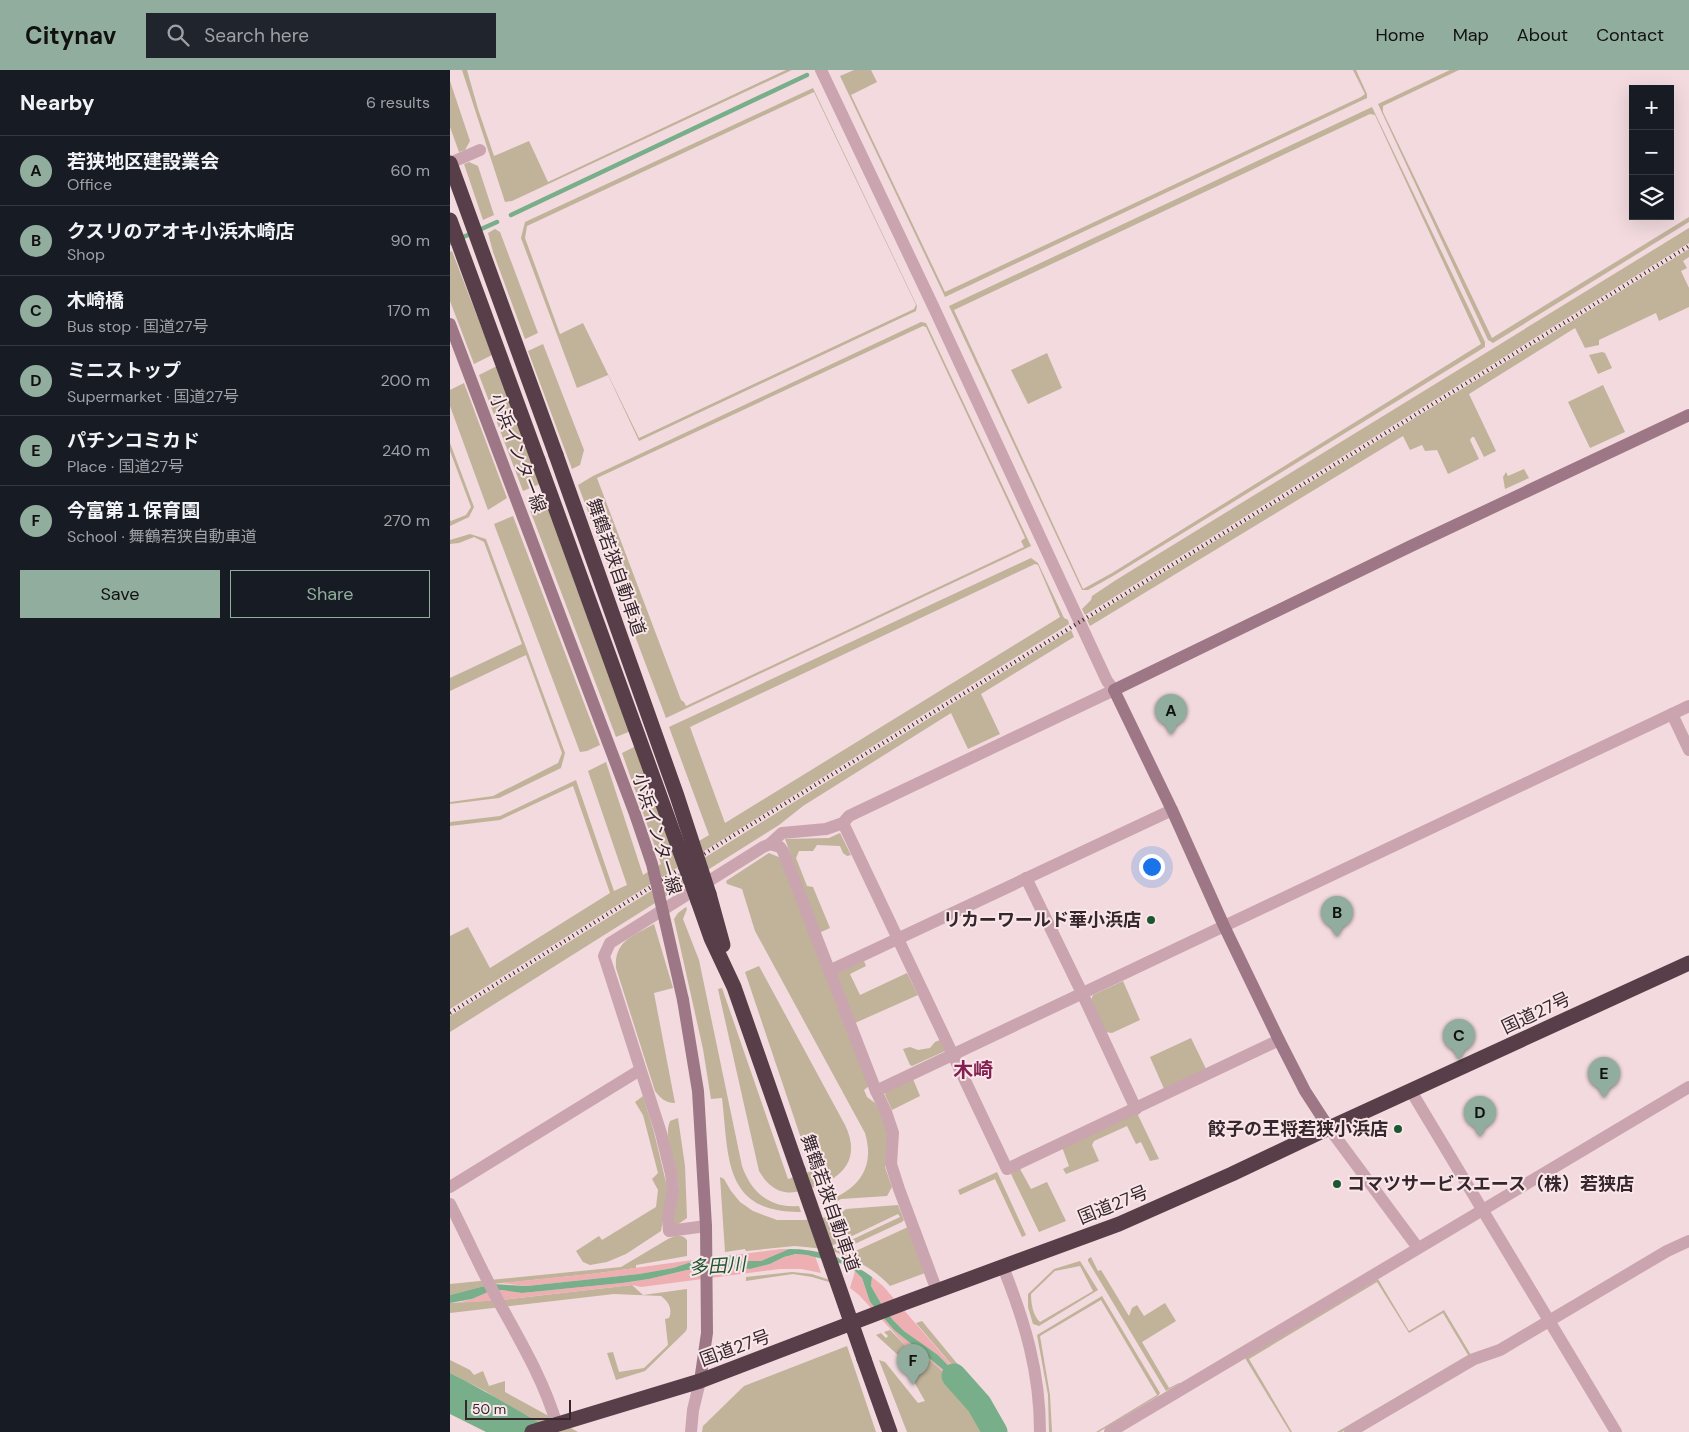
<!DOCTYPE html>
<html lang="en">
<head>
<meta charset="utf-8">
<style>
  :root { --surface:#171b24; --page:#20242c; --text:#f1f3f6; --muted:#9ea1a6; --line:#363941; --accent:#91ad9d }
  body { margin:0; font-family:"DM Sans","Noto Sans JP",sans-serif; background:var(--page); color:var(--text) }
  .controls { position:absolute; right:15px; top:15px; display:grid; overflow:hidden; border-radius:0px; box-shadow:0 5px 20px #0002 }
  .controls button { width:45px; height:45px; display:grid; place-items:center; padding:0; border:0; border-bottom:1px solid var(--line); background:var(--surface); color:var(--text); font:25px sans-serif }
  .scale { position:absolute; left:15px; bottom:12px; width:106px; box-sizing:border-box; padding-left:5px; border:2px solid #35272d; border-top:0; font-size:14px; line-height:18px; white-space:nowrap; color:#35272d; -webkit-text-stroke:4px #f9e6e9; paint-order:stroke }
  .you { position:absolute; left:701px; top:796px; width:18px; height:18px; margin:-12px; border:4px solid #fff; border-radius:50%; background:#1a73e8; box-shadow:0 0 0 8px #1a73e833 }
  .badge { display:grid; place-items:center; width:32px; height:32px; border-radius:50%; background:var(--accent); color:#111; font-size:16px; font-weight:700 }
  .pin { position:absolute; translate:-50% -41px; filter:drop-shadow(0 1px 2px #0008) }
  .pin::after { content:''; position:absolute; top:26px; width:18px; height:15px; background:inherit; clip-path:polygon(0 0,100% 0,50% 100%) }
  .list { margin:0; padding:0; list-style:none }
  h2 { display:flex; justify-content:space-between; align-items:center; height:65px; margin:0; padding:0 20px; font-size:21px }
  h2 small { font-size:16px; font-weight:400; color:var(--muted) }
  .list li { display:grid; grid-template-columns:32px 1fr auto; gap:15px; align-items:center; box-sizing:border-box; height:70px; padding:0 20px; border-top:1px solid var(--line) }
  .list b { display:block; font-size:19px; white-space:nowrap }
  .list p { margin:0; font-size:16px; white-space:nowrap; color:var(--muted) }
  .list em { font-size:16px; font-style:normal; color:var(--muted) }
  .actions { display:flex; gap:10px; padding:15px 20px }
  .actions a { flex:1; padding:11px 0; border:1px solid var(--accent); border-radius:0px; text-align:center; font-size:18px; color:var(--accent) }
  .actions .main { background:var(--accent); color:#111 }
  .icon { flex:none; width:28px; height:28px; fill:none; stroke:currentColor; stroke-width:2; stroke-linecap:round; stroke-linejoin:round }
  .map { position:relative; flex:none; width:1239px; height:1362px; overflow:hidden }
  header { display:flex; align-items:center; gap:30px; box-sizing:border-box; height:70px; padding:0 25px; background:var(--accent); color:#111 }
  header strong { font-size:24px }
  nav { display:flex; gap:28px; margin-inline-start:auto; font-size:18px }
  .search { width:350px; height:45px; background:var(--page); display:flex; align-items:center; gap:12px; box-sizing:border-box; padding:0 18px; border-radius:0px; color:var(--muted); font-size:19px }
  main { display:flex }
  aside { flex:1; background:var(--surface) }
  .map>svg:first-child { display:block }
  .green { fill:#c1b29a; fill-rule:evenodd }
  .sand { fill:#eeafb3 }
  .water { fill:#78af8a }
  .lines { fill:none; stroke-linecap:round; stroke-linejoin:round }
  .stream { stroke:#78af8a; stroke-width:4.5 }
  .river { stroke:#78af8a; stroke-width:25 }
  .street { stroke:#caa5af; stroke-width:12 }
  .secondary { stroke:#9d7785; stroke-width:12 }
  .highway { stroke:#573e48; stroke-width:15 }
  .rail { stroke:#35272d; stroke-width:4; stroke-dasharray:1 4; stroke-linecap:butt }
  .secondary-bridge { stroke:#9d7785; stroke-width:12 }
  .highway-bridge { stroke:#573e48; stroke-width:15 }
  .poi-dot { fill:#1c5730; stroke:#f9e6e9; stroke-width:2 }
  .labels { text-anchor:middle; dominant-baseline:central; stroke-width:4; stroke-linejoin:round; paint-order:stroke }
  .street-label { font-size:18px; fill:#35272d; stroke:#f9e6e9 }
  .poi-label { font-size:18px; font-weight:bold; fill:#35272d; stroke:#f9e6e9; text-anchor:end }
  .water-label { font-size:19px; font-style:italic; fill:#1c5730; stroke:#f9e6e9 }
  .quarter-label { font-size:20px; font-weight:bold; fill:#851f50; stroke:#f9e6e9 }
</style>
</head>
<body>
<header>
<strong>Citynav</strong>
<div class="search"><svg class="icon" aria-label="search" viewBox="0 0 24 24"><circle cx="10" cy="10" r="6"/><path d="M15 15l6 6"/></svg>Search here</div>
<nav><a>Home</a><a>Map</a><a>About</a><a>Contact</a></nav>
</header>
<main>
<aside>
<h2>Nearby<small>6 results</small></h2>
<ul class="list">
<li><span class="badge">A</span><div><b>若狭地区建設業会</b><p>Office</p></div><em>60 m</em></li>
<li><span class="badge">B</span><div><b>クスリのアオキ小浜木崎店</b><p>Shop</p></div><em>90 m</em></li>
<li><span class="badge">C</span><div><b>木崎橋</b><p>Bus stop · 国道27号</p></div><em>170 m</em></li>
<li><span class="badge">D</span><div><b>ミニストップ</b><p>Supermarket · 国道27号</p></div><em>200 m</em></li>
<li><span class="badge">E</span><div><b>パチンコミカド</b><p>Place · 国道27号</p></div><em>240 m</em></li>
<li><span class="badge">F</span><div><b>今富第１保育園</b><p>School · 舞鶴若狭自動車道</p></div><em>270 m</em></li>
</ul>
<div class="actions"><a class="main">Save</a><a>Share</a></div>
</aside>
<div class="map">
<svg width="1239" height="1362" viewBox="0 0 1239 1362">
  <rect width="100%" height="100%" fill="#f2dade"/>
  <g class="green">
    <path d="M12,0H17L28,39L44,86L79,71L98,112L336,0H342L62,131L55,132Z"/>
    <path d="M404,0H421L427,12L401,25L495,222L911,27L915,24L903,0H906L917,24V28L495,227L390,6Z"/>
    <path d="M1000,0H1009L933,36V42L1042,268L1239,147V152L1043,273L1038,270L928,34Z"/>
    <path d="M0,11L20,71L15,80L9,82L0,57Z"/>
    <path d="M363,18L467,236L466,241L189,371L158,305L127,318L71,168L75,152ZM364,22L466,235L464,239L189,368L133,253L110,264L75,168L77,156Z"/>
    <path d="M922,37L1035,272V277L663,506L638,520H632L499,236ZM920,44L925,45L1031,274L662,503L633,519L504,240Z"/>
    <path d="M19,92L28,96L44,145L33,150L14,94Z"/>
    <path d="M1239,158V173L635,545L632,539L641,530L642,526L666,510Z"/>
    <path d="M45,159L50,162L88,263L75,269L43,182L38,163Z"/>
    <path d="M1239,179V187L1233,191L1237,198L1231,201L1239,218V237L1209,251L1206,243L1149,270V275L1135,278L1125,258L1019,324L1046,381L1034,387L1024,367H1022L1020,370L1029,389L998,404L987,380L975,381L972,375L960,380L953,366L640,556L637,550Z"/>
    <path d="M2,181L42,285L24,294L0,231V182Z"/>
    <path d="M471,252L476,253L581,476L216,648L128,415L143,406ZM473,256L476,257L575,468L571,471L574,477L236,636L234,632L231,630L147,408Z"/>
    <path d="M93,274L134,380L130,395L122,399L78,281Z"/>
    <path d="M1152,282L1155,283L1162,298L1148,304L1139,285Z"/>
    <path d="M597,283L612,318L578,334L561,300Z"/>
    <path d="M47,296L90,414L73,421L29,305Z"/>
    <path d="M14,313L57,428L38,440L0,336V320Z"/>
    <path d="M1153,315L1175,362L1140,378L1118,332Z"/>
    <path d="M0,373L24,437L19,447L0,456V450L1,451L16,445L21,437L0,381Z"/>
    <path d="M1074,399L1079,408L1055,419L1053,407L1056,402L1058,406Z"/>
    <path d="M96,433L181,661L166,667L80,440Z"/>
    <path d="M63,446L150,675L137,681L130,682L44,454Z"/>
    <path d="M20,464L36,469L115,683L111,698L49,728L0,734V732L43,726L108,693L112,683L76,585L0,621V608L72,574L34,472L24,467L9,473L0,474V470Z"/>
    <path d="M581,488L588,493L614,548L618,550L619,554L0,939V866L18,857L40,898L160,823L123,716L50,750L0,756V752L50,746L126,710L164,821L177,815L138,701L156,692L193,805L211,794L172,683L186,676L226,785L259,765L219,657ZM585,494L588,495L610,547L275,753L240,657Z"/>
    <path d="M621,560L624,567L531,624L550,664L518,679L501,643L353,736L329,755L0,962V946Z"/>
    <path d="M390,763L401,785L397,786L393,783L390,776L367,775L363,781H349L346,788L357,816L363,817L380,858L369,863L335,769L379,768Z"/>
    <path d="M319,783L331,788L419,1016L414,1020L417,1027L425,1033L434,1049L439,1064L435,1097L442,1117L437,1126L391,1129L384,1133V1128C413,1115 424,1093 415,1063L305,861L292,819L277,814L276,811Z"/>
    <path d="M236,837L237,839L233,849L249,890L292,1096C301,1122 320,1139 349,1136L351,1142C273,1143 279,1087 272,1028L261,1029L253,979L224,849L228,843Z"/>
    <path d="M204,854L223,918L204,923L225,1033C216,1033 211,1029 205,1021L166,898C164,871 183,866 204,854Z"/>
    <path d="M414,891L416,896L400,904L410,925L457,903L468,925L405,953L386,905L387,903Z"/>
    <path d="M309,896L395,1055C411,1088 394,1108 361,1118C353,1120 344,1124 335,1122C323,1120 315,1111 309,1101L268,919L272,918L338,1109L362,1101L295,902Z"/>
    <path d="M673,911L690,950L662,963L655,962L641,930L643,925Z"/>
    <path d="M741,968L757,1001L715,1021L700,987Z"/>
    <path d="M490,970L495,981L462,996L460,995L453,979L460,977L468,980L480,978L485,972Z"/>
    <path d="M463,1009L470,1026L442,1040L435,1025L436,1022Z"/>
    <path d="M193,1026L204,1062L218,1121L211,1161L176,1184L157,1192L140,1195L133,1192L126,1181L149,1166L152,1170L206,1137L208,1120L202,1109L208,1103L193,1045L185,1032Z"/>
    <path d="M687,1043L709,1089L700,1091L691,1072L686,1074L677,1056L644,1071L642,1075L649,1091L616,1104L613,1099L619,1096L612,1077Z"/>
    <path d="M228,1048L235,1096L237,1148L227,1155L224,1154C220,1144 230,1125 228,1112C226,1095 213,1067 220,1051Z"/>
    <path d="M569,1097L581,1119L597,1112L616,1151L589,1162L561,1104Z"/>
    <path d="M547,1102L576,1165L572,1167L545,1109L510,1125L508,1120Z"/>
    <path d="M270,1107L274,1109L281,1121L290,1132L303,1141L327,1150H355L387,1146L396,1139L448,1135L454,1150L452,1152L394,1179L397,1185L458,1157L475,1203L440,1216C424,1198 402,1188 380,1180L450,1147L448,1144L375,1179L345,1176L296,1181L295,1179L275,1182Z"/>
    <path d="M227,1165L234,1167L237,1170V1186L186,1195V1198L141,1204L42,1214L0,1225V1214L171,1197L218,1169Z"/>
    <path d="M641,1187L648,1201L651,1200L679,1246L682,1238L687,1235L694,1246L715,1233L726,1251L692,1272L719,1318L729,1313H731L716,1321L638,1191V1189Z"/>
    <path d="M630,1191L648,1220L589,1256L583,1254L578,1237V1224L604,1199ZM630,1196L643,1221L590,1252C583,1246 581,1233 581,1224L605,1201Z"/>
    <path d="M342,1202L362,1204L380,1210L379,1212L362,1207L343,1204L296,1211V1207Z"/>
    <path d="M928,1209L959,1261L994,1240L1021,1285L892,1362H887L1018,1285L993,1243L959,1263L927,1212L799,1289L842,1362H840L795,1288Z"/>
    <path d="M182,1215L193,1225L237,1219V1258L236,1261L195,1301L166,1310L157,1283L163,1282L169,1302L194,1298L218,1275L215,1249L219,1248C223,1239 218,1231 211,1226L164,1224L0,1243V1233L52,1230Z"/>
    <path d="M652,1226L710,1323L708,1326L649,1362H646L707,1325L651,1230L590,1266L600,1325L602,1362H599L598,1325L587,1265Z"/>
    <path d="M472,1251L538,1331L555,1362H551L532,1330L466,1253Z"/>
    <path d="M440,1260L458,1278L481,1291L495,1304L509,1312L524,1330L543,1362H457L429,1290L435,1292L468,1333L475,1331L449,1286L426,1265L431,1263L436,1268L438,1266L434,1262Z"/>
    <path d="M397,1276L426,1362H252L253,1356L294,1316Z"/>
    <path d="M0,1290L20,1300L24,1305L33,1301L39,1316L55,1311V1322L128,1362H106L46,1328L35,1321L0,1303Z"/>
  </g>
  <g class="sand">
    <path d="M331,1179H339L311,1191H290L285,1185Z"/>
    <path d="M347,1184L365,1186L371,1203L351,1199H330L191,1217L182,1215L52,1230L7,1233L22,1229L38,1222L53,1220L72,1223L172,1213L199,1209L237,1200L267,1197L300,1199L320,1194L334,1187Z"/>
    <path d="M250,1189L223,1198L189,1204L77,1216L50,1213L141,1204Z"/>
    <path d="M405,1201L412,1208L420,1232L444,1260L509,1312L495,1304L481,1291L458,1278L409,1225L400,1218Z"/>
    <path d="M422,1207L433,1216L532,1330L488,1285L454,1261L443,1250L433,1237L421,1216Z"/>
  </g>
  <g class="water">
    <path d="M339,1179C371,1179 396,1188 422,1207L421,1216L433,1237L443,1250L454,1261L488,1285L532,1330H524L509,1312L495,1301L444,1260L420,1232L412,1208L405,1201L393,1194L357,1185L346,1184L334,1187L320,1194L300,1199L267,1197L237,1200L199,1209L172,1213L72,1223L52,1220L38,1222L22,1229L0,1233V1225L42,1214L77,1216L189,1204L223,1198L250,1189L285,1185L290,1191H311Z"/>
    <path d="M0,1303C36,1321 70,1342 106,1362H36L0,1344Z"/>
  </g>
  <g class="lines">
    <g class="stream">
      <path d="M61,145L357,5"/>
      <path d="M0,173L47,152"/>
    </g>
    <path class="river" d="M504,1306L529,1334L545,1362"/>
    <g class="street">
      <path d="M0,93L30,80"/>
      <path d="M1222,644L1239,680"/>
      <path d="M393,753L557,1099L829,970"/>
      <path d="M320,774L330,777L333,781L426,1021L1239,636"/>
      <path d="M576,808L632,923L686,1039"/>
      <path d="M379,901L722,740"/>
      <path d="M426,1021L436,1042L443,1063L441,1094L449,1119L487,1221"/>
      <path d="M961,1021L1166,1362"/>
      <path d="M879,1058L968,1178"/>
      <path d="M0,1117L190,1000"/>
      <path d="M0,1134C17,1167 32,1202 50,1234C72,1274 94,1311 107,1355"/>
      <path d="M256,1156L219,1161L218,1148L223,1120L221,1104L211,1063L154,886L160,873L313,777L320,774L332,763L376,759L393,753L399,746L664,620L657,611L484,238L371,0"/>
      <path d="M553,1197C575,1252 590,1302 590,1362"/>
      <path d="M241,1362L243,1340L250,1311"/>
      <path d="M660,1362L1239,1017"/>
      <path d="M900,1362L1024,1289L1050,1280L1217,1181L1239,1171"/>
    </g>
    <g class="secondary">
      <path d="M233,930L248,1021L256,1156L257,1263L250,1311"/>
      <path d="M879,1058L855,1021L829,970L774,856L722,740L664,620L961,476L1239,345"/>
    </g>
    <g class="highway">
      <path d="M0,93L106,385"/>
      <path d="M0,150L88,390"/>
      <path d="M259,824L273,875"/>
      <path d="M248,831L261,868L284,917L348,1100"/>
      <path d="M414,1289L440,1362"/>
      <path d="M82,1362L250,1311L454,1233L669,1154L782,1104L879,1058L1239,893"/>
    </g>
    <path class="rail" d="M0,943L281,767L1239,176"/>
    <path class="secondary-bridge" d="M0,254L185,744L202,794L233,930"/>
    <g class="highway-bridge">
      <path d="M106,385L227,726L259,824"/>
      <path d="M88,390L248,831"/>
      <path d="M348,1100L414,1289"/>
    </g>
  </g>
  <g class="poi-dot">
    <circle cx="701" cy="850" r="5"/>
    <circle cx="948" cy="1059" r="5"/>
    <circle cx="887" cy="1114" r="5"/>
  </g>
  <g class="labels">
    <g class="street-label">
      <text transform="translate(68 383) rotate(69)">小浜インター線</text>
      <text transform="translate(166 497) rotate(71)">舞鶴若狭自動車道</text>
      <text transform="translate(207 764) rotate(73)">小浜インター線</text>
      <text transform="translate(1086 943) rotate(-25)">国道27号</text>
      <text transform="translate(380 1133) rotate(71)">舞鶴若狭自動車道</text>
      <text transform="translate(663 1135) rotate(-22)">国道27号</text>
      <text transform="translate(285 1278) rotate(-20)">国道27号</text>
    </g>
    <g class="poi-label">
      <text x="691" y="850">リカーワールド華小浜店</text>
      <text x="938" y="1059">餃子の王将若狭小浜店</text>
      <text x="897" y="1114" text-anchor="start">コマツサービスエース（株）若狭店</text>
    </g>
    <g class="water-label">
      <text transform="translate(267 1196) rotate(-4)">多田川</text>
    </g>
    <g class="quarter-label">
      <text x="523" y="1000">木崎</text>
    </g>
  </g>
</svg>
<div class="controls">
<button>+</button>
<button>−</button>
<button><svg class="icon" aria-label="layers" viewBox="0 0 24 24"><path d="M12 4l9 5-9 5-9-5zM3 14l9 5 9-5"/></svg></button>
</div>
<div class="scale">50 m</div>
<div class="you"></div>
<div class="pin badge" style="left:721px;top:665px">A</div>
<div class="pin badge" style="left:887px;top:867px">B</div>
<div class="pin badge" style="left:1009px;top:990px">C</div>
<div class="pin badge" style="left:1030px;top:1067px">D</div>
<div class="pin badge" style="left:1154px;top:1028px">E</div>
<div class="pin badge" style="left:463px;top:1315px">F</div>
</div>
</main>
</body>
</html>
